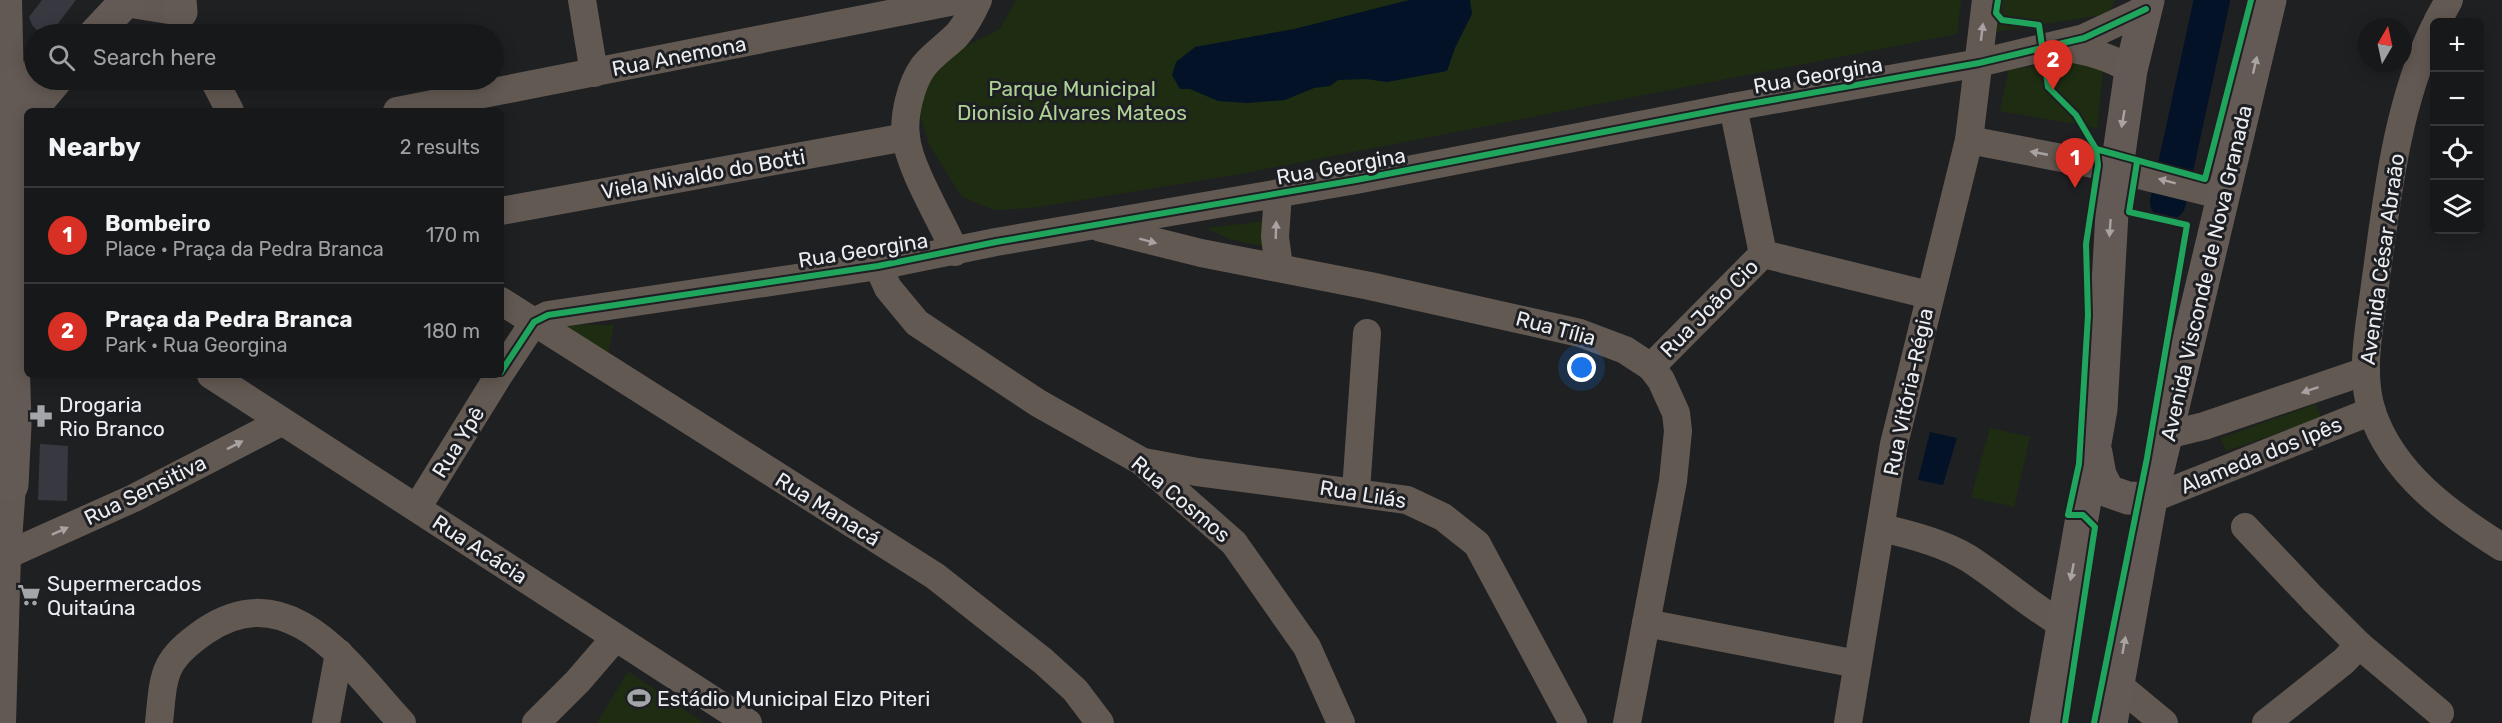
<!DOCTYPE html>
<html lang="en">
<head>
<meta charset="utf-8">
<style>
  :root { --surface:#17181a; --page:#242527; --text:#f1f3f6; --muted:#9ea0a2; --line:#363739; --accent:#d93025 }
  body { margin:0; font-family:Rubik,sans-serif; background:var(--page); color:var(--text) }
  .controls { position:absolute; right:18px; top:18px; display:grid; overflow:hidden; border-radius:9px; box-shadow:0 3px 15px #0003 }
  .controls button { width:54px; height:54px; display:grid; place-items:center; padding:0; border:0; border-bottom:2px solid var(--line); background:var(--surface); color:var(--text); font:30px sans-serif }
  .compass { position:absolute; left:2358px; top:18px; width:54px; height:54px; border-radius:50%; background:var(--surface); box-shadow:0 3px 15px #0003; rotate:9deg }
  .you { position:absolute; left:1582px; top:368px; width:21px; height:21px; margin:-15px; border:4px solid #fff; border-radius:50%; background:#1a73e8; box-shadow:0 0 0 9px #1a73e833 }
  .badge { display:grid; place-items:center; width:39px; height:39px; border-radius:50%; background:var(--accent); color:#fff; font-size:20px; font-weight:700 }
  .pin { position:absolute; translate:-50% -50px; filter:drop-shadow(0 2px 3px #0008) }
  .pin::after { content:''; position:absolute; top:32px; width:21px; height:18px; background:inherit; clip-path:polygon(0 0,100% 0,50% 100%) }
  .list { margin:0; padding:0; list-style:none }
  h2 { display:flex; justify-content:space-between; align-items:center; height:78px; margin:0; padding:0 24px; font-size:26px }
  h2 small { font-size:20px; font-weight:400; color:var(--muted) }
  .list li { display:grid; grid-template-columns:39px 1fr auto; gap:18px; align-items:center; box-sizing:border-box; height:96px; padding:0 24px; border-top:2px solid var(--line) }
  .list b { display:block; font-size:22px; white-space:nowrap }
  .list p { margin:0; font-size:20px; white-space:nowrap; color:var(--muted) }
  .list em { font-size:20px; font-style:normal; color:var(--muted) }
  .icon { flex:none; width:33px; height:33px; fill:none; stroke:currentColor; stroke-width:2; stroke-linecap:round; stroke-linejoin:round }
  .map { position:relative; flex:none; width:2502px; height:723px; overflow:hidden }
  .search { position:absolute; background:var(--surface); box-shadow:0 3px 15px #0003; left:24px; top:24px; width:480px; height:66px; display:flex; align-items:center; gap:15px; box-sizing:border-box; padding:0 21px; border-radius:33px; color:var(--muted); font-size:22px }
  .panel { position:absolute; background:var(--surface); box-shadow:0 3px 15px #0003; left:24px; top:108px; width:480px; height:270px; border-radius:9px }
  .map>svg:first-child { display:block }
  .green { fill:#1e2d12 }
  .water { fill:#031227 }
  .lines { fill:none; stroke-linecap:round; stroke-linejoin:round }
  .river { stroke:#031227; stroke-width:36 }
  .building { fill:#383940 }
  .minor { stroke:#635953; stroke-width:28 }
  .major { stroke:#645a55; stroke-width:33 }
  .cycleway-casing { stroke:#1e1f23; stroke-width:10 }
  .cycleway { stroke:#20a55d; stroke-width:6 }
  .oneway { fill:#a8a3a2 }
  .oneway2 { fill:#a8a4a2 }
  .labels { text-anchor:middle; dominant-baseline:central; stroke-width:6; stroke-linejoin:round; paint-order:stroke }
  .street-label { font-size:21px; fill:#ecedf0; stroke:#1e1f23 }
  .park-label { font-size:21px; fill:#aed195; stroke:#1e1f23 }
  .poi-label { font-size:21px; fill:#ecedf0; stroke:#1e1f23; text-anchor:start }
</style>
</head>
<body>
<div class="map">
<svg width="2502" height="723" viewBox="0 0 2502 723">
  <rect width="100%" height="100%" fill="#1f2022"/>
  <g class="green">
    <path d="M1016,0H1961L1957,34L1240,174L1032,208L994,210L962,197L930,146L916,104L930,70L959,50L1000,29Z"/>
    <path d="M1996,0H2115L2108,14L1988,33Z"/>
    <path d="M2104,60L2097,128L2000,111L2009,69Z"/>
    <path d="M1265,221L1262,246L1229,239L1206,228Z"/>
    <path d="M562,324L614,325L608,353Z"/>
    <path d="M2316,404L2321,418L2226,451L2221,438Z"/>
    <path d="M1990,428L2030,437L2014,507L1971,497Z"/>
    <path d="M628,672H629L704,723H597Z"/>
  </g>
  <g class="water">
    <path d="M1409,0H1470L1472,14L1455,48L1447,71L1387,82L1366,79L1338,80L1330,86L1314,88L1285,100L1247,103L1218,101L1190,89H1180L1172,75L1176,62L1195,47L1294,29Z"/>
    <path d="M1930,432L1957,438L1943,485L1918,480Z"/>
  </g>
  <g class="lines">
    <path class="river" d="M2168,202L2212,0"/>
  </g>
  <g class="building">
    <path d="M42,0H76L53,30L39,32L32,25L29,17Z"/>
    <path d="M40,444L68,446L67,501L38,500Z"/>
  </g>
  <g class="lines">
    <g class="minor">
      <path d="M8,0L10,86"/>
      <path d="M582,0L594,73"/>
      <path d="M125,3L181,12"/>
      <path d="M2437,22L2449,0"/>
      <path d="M2434,28C2396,107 2387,199 2375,285C2370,325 2359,372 2372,412C2393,474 2449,514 2502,547"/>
      <path d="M2061,47C2087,51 2109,56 2131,70"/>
      <path d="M214,80L230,111"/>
      <path d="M397,111L960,0"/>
      <path d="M1969,140L2098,165L2224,196"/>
      <path d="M1278,193L1275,237L1279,267"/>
      <path d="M501,211L906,137"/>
      <path d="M1101,228L1201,253L1370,286L1580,333L1625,350L1651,367L1661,380L1676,413L1678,431L1673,481L1627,723"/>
      <path d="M955,252C942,221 909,168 906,137C903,116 911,84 923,67C932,55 946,46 957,35C966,25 972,13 978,0"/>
      <path d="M1763,254L1929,295"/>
      <path d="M878,266L888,288L917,323L1038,403L1141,461L1234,543L1307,647L1341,723"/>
      <path d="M501,301L935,576L1043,661L1075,690L1100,723"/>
      <path d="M1651,367L1763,254L1733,107"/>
      <path d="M501,372L534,322L548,315L878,266L996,242L1356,180L1733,107L1979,63L2084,38L2146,9"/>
      <path d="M211,375L748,723"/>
      <path d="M2167,435L2204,426L2366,371"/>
      <path d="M1144,462L1197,472L1407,500L1443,517L1477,544L1573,723"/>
      <path d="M1356,491L1367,333"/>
      <path d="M2151,499L2372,411"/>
      <path d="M417,508L499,375"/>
      <path d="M2245,527L2313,599L2359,645L2344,661L2266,723"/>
      <path d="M1881,528C1909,534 1943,543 1968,558C2001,579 2029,605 2062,624"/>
      <path d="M7,555L134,498L281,422"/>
      <path d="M1646,623L1857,664"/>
      <path d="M2359,645L2440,713"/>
      <path d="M2117,684L2164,723"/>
      <path d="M2,723L7,555L12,485"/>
      <path d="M159,723C164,673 162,661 205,631C290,573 351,668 402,723"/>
      <path d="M326,723L339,653"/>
      <path d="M536,723L578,681L615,638"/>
      <path d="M1848,723L1894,444L1969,140L1986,0"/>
    </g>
    <g class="major">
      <path d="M180,0L181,12"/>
      <path d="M95,34L127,0"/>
      <path d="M30,111L56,80"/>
      <path d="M2096,453L2100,475L2108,491L2128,498L2151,499"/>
      <path d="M0,479L12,485L15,425L12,318L15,260L10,86L34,75"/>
      <path d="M2046,723L2101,409L2113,195L2131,70L2148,0"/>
      <path d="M2111,723L2151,499L2270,0"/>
    </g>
    <g class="cycleway-casing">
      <g id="cycleway">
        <path d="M1998,0L1996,13L2002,20L2039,25L2048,87L2076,115L2096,149L2098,165L2086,244L2088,315L2079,464L2068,515H2083L2095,527L2065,723"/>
        <path d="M2096,149L2205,179L2251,0"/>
        <path d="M501,372L534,322L548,315L878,266L996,242L1356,180L1733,107L1979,63L2084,38L2146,9"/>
        <path d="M2094,723L2147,458L2187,225L2129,212L2137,162"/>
      </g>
    </g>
    <use href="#cycleway" class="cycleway"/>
  </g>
  <defs><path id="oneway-solid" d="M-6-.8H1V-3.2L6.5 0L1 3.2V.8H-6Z" transform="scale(1.5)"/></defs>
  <g class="oneway">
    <use href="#oneway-solid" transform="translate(1982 32) rotate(-83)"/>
    <use href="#oneway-solid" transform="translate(2039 153) rotate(-169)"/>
    <use href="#oneway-solid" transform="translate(2167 181) rotate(-165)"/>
    <use href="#oneway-solid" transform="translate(1276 230) rotate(-88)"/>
    <use href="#oneway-solid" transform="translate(1148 241) rotate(15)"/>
    <use href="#oneway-solid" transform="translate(2310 390) rotate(161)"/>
    <use href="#oneway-solid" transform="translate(235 445) rotate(-27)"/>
    <use href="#oneway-solid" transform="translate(60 531) rotate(-24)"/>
  </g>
  <g class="oneway2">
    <use href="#oneway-solid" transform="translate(2255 65) rotate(-77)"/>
    <use href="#oneway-solid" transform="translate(2123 119) rotate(100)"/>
    <use href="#oneway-solid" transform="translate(2110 228) rotate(94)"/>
    <use href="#oneway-solid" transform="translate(2072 572) rotate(101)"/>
    <use href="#oneway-solid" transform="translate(2124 645) rotate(-80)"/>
  </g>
  <defs>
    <g id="pharmacy-bare" transform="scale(1.8)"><path d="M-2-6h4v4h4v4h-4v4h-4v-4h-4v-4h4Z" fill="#a4a5a8" stroke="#1e1f23" stroke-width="2.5" paint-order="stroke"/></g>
    <g id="supermarket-bare" transform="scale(1.8)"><path d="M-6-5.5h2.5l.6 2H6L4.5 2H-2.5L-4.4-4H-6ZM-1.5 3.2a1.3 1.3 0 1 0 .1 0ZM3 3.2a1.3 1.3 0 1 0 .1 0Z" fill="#a4a5a8" stroke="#1e1f23" stroke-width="2.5" paint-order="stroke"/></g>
    <g id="stadium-bare" transform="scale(1.8)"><path d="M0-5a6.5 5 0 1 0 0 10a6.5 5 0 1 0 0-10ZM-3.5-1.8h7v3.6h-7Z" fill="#a4a5a8" stroke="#1e1f23" stroke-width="2.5" paint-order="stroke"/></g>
  </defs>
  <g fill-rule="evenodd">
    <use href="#pharmacy-bare" x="41" y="416"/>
    <use href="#supermarket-bare" x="29" y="595"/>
    <use href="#stadium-bare" x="639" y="698"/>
  </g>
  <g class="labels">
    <g class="street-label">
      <text transform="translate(679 56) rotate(-11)">Rua Anemona</text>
      <text transform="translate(1818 75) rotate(-10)">Rua Georgina</text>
      <text transform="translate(1341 166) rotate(-10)">Rua Georgina</text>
      <text transform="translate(703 174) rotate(-10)">Viela Nivaldo do Botti</text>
      <text transform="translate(863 250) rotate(-9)">Rua Georgina</text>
      <text transform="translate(2382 259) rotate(-82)">Avenida César Abraão</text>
      <text transform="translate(2206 273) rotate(-77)">Avenida Visconde de Nova Granada</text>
      <text transform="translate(1709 308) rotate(-45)">Rua João Cio</text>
      <text transform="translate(1556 328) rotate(15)">Rua Tília</text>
      <text transform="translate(1908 392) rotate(-78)">Rua Vitória-Régia</text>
      <text transform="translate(458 442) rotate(-58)">Rua Ypê</text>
      <text transform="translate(2261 455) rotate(-22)">Alameda dos Ipês</text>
      <text transform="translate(145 490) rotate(-26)">Rua Sensitiva</text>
      <text transform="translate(1363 494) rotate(9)">Rua Lilás</text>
      <text transform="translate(1181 499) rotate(40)">Rua Cosmos</text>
      <text transform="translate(828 509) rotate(32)">Rua Manacá</text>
      <text transform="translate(480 549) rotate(33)">Rua Acácia</text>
    </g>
    <g class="park-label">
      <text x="1072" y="88">Parque Municipal<tspan x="1072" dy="24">Dionísio Álvares Mateos</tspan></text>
    </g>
    <g class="poi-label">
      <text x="59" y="404">Drogaria<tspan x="59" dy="24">Rio Branco</tspan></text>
      <text x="47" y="583">Supermercados<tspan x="47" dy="24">Quitaúna</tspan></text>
      <text x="657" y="698">Estádio Municipal Elzo Piteri</text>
    </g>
  </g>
</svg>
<div class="controls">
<button>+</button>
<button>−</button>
<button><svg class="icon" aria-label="locate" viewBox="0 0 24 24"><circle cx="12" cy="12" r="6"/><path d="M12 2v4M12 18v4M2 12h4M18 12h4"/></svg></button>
<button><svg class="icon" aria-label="layers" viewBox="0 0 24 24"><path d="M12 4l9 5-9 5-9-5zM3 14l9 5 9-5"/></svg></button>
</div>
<svg class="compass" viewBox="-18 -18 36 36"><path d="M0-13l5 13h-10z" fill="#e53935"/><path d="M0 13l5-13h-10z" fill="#9ea0a2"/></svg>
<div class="you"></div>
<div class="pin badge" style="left:2075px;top:188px">1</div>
<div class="pin badge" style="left:2053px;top:90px">2</div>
<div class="search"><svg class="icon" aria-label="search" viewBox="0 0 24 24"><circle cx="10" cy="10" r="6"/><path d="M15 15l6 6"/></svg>Search here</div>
<section class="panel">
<h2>Nearby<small>2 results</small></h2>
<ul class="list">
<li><span class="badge">1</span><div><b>Bombeiro</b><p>Place · Praça da Pedra Branca</p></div><em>170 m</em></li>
<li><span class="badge">2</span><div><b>Praça da Pedra Branca</b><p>Park · Rua Georgina</p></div><em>180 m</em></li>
</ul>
</section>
</div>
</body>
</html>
